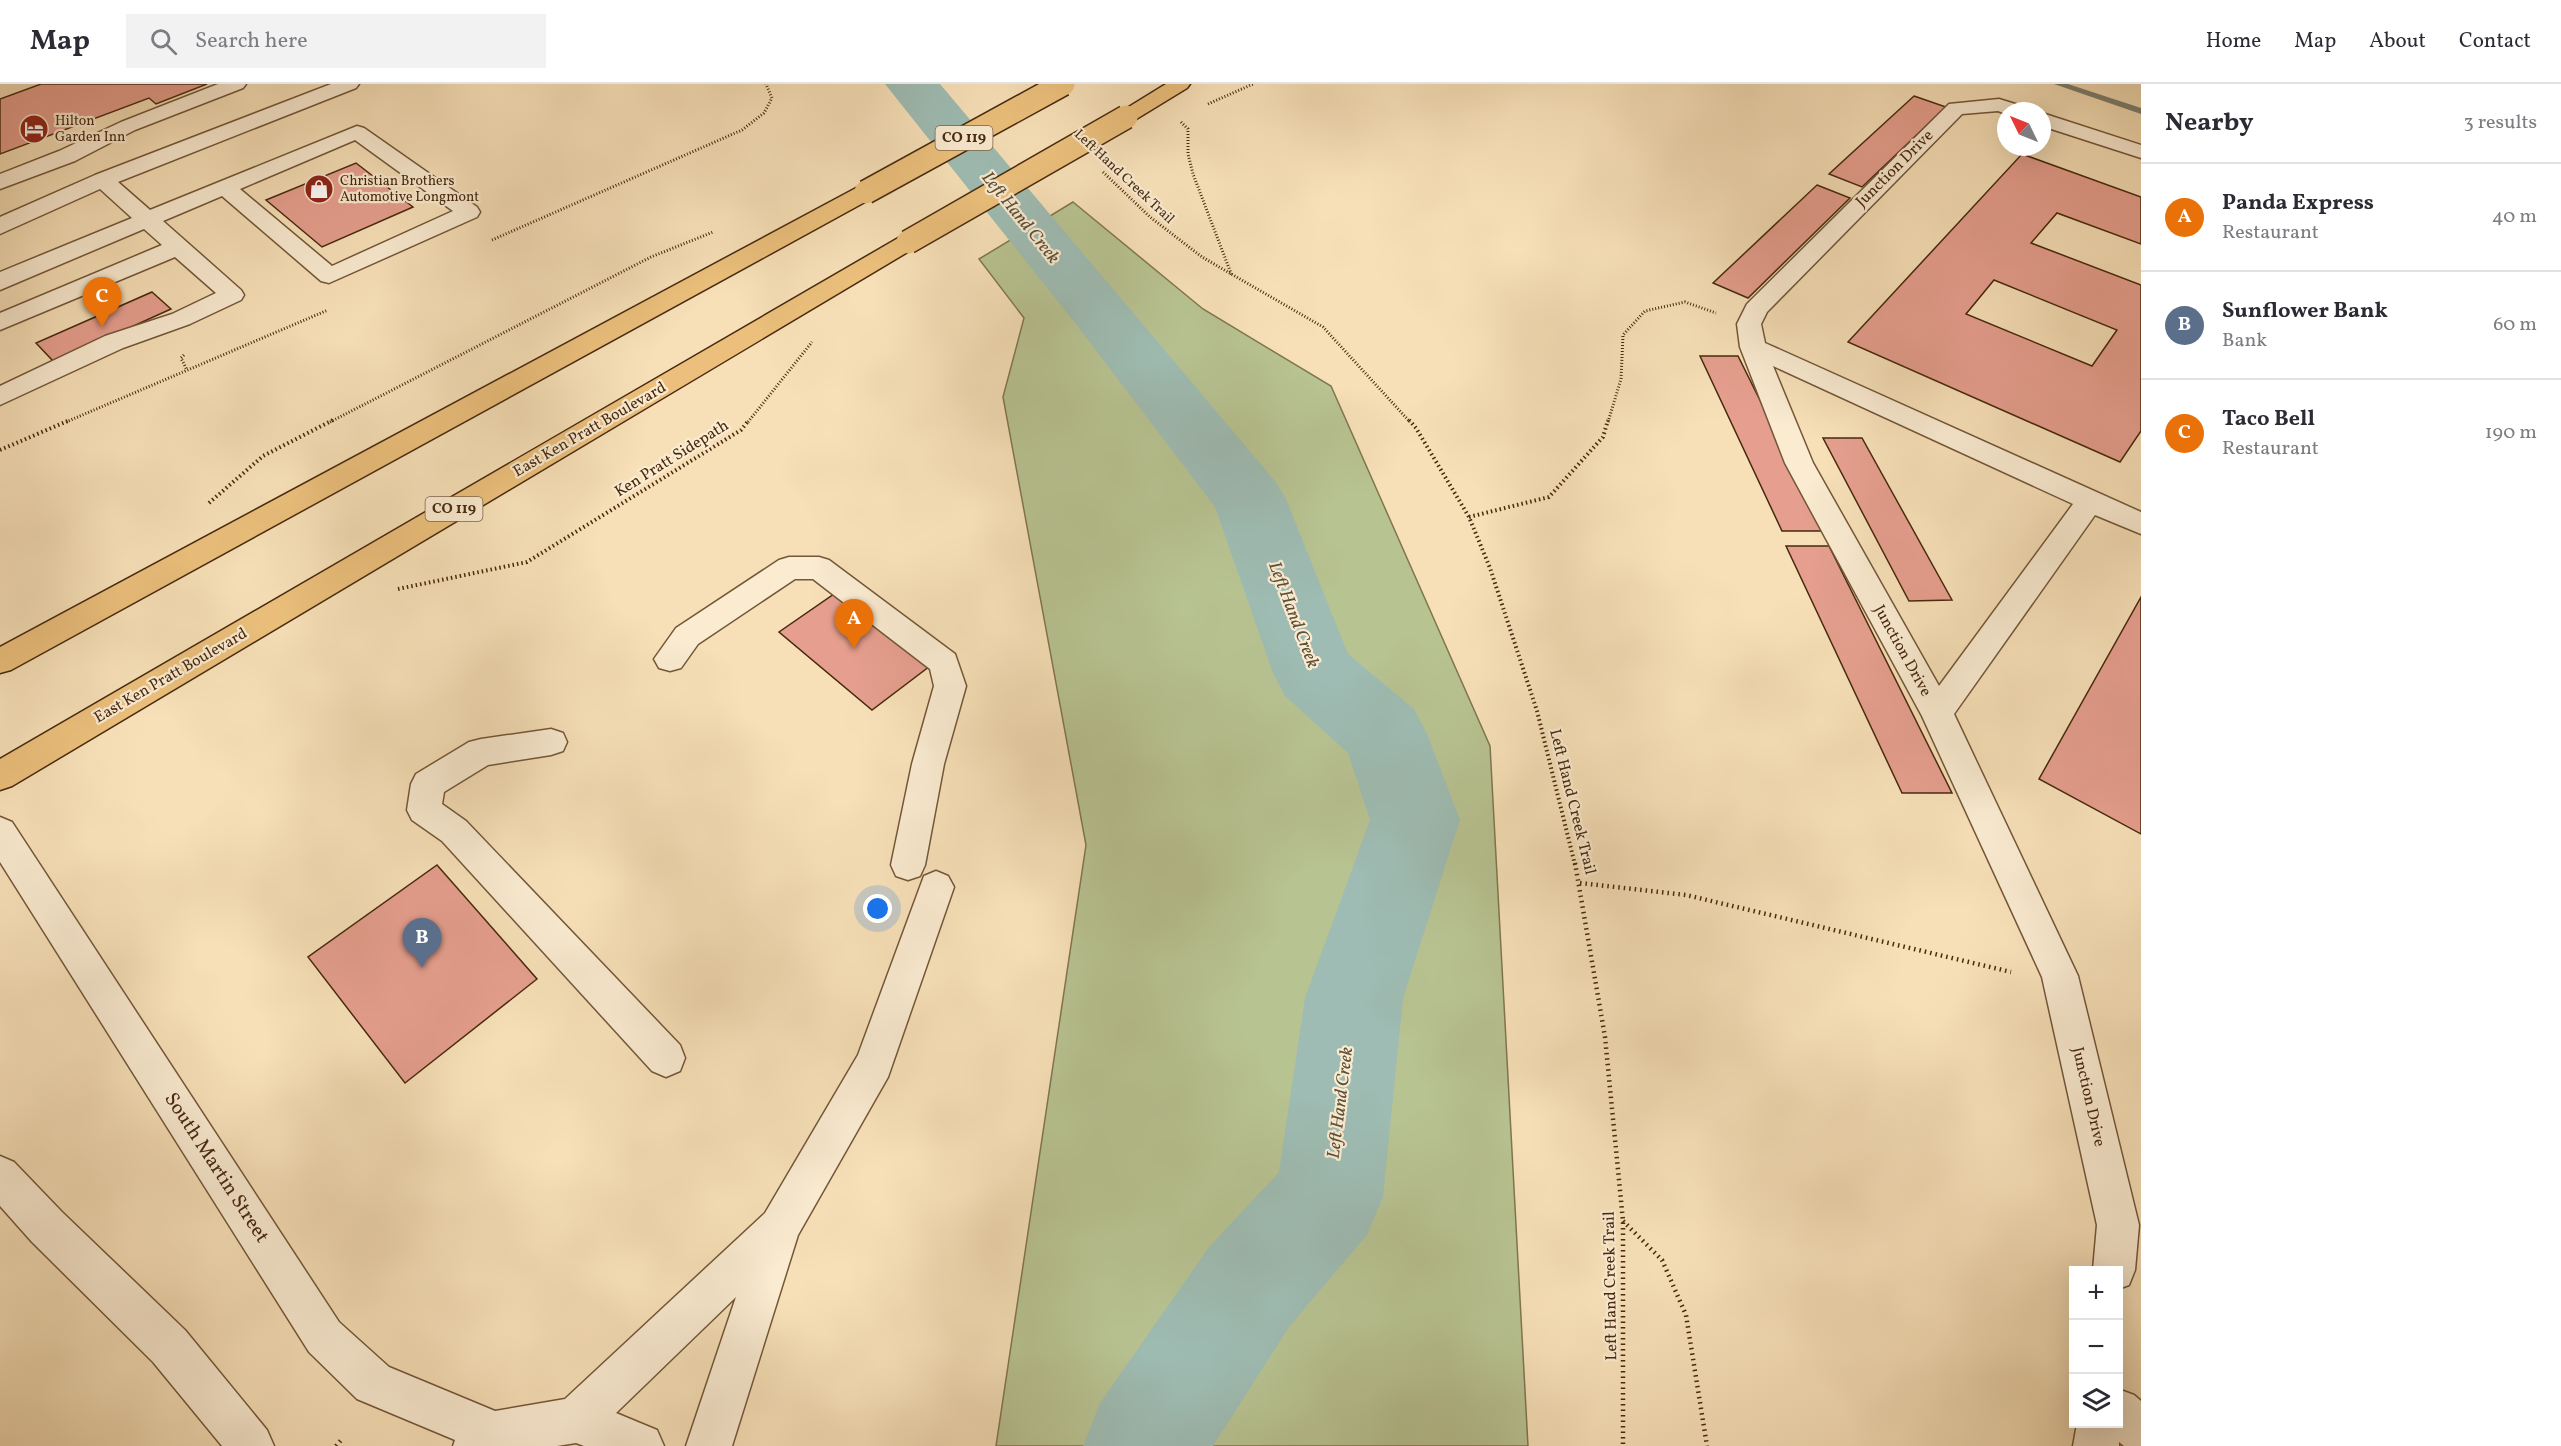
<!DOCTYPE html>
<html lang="en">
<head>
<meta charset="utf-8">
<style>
  :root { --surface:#fff; --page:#f2f2f3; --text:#2b2b33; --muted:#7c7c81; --line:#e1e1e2; --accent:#8f2418 }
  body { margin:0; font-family:Vollkorn,serif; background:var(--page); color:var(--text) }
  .controls { position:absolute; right:18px; bottom:18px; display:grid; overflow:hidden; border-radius:0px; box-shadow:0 6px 24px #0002 }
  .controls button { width:54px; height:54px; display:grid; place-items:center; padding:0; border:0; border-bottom:2px solid var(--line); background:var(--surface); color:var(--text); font:30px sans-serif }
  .compass { position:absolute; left:1997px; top:18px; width:54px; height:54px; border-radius:50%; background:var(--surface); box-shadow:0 6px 24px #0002; rotate:313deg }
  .you { position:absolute; left:878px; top:825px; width:21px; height:21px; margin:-15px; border:4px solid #fff; border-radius:50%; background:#1a73e8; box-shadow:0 0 0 9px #1a73e833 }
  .badge { display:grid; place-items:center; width:39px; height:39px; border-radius:50%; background:var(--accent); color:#fff; font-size:20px; font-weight:700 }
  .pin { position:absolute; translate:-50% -50px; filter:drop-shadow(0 2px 3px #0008) }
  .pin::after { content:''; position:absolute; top:32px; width:21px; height:18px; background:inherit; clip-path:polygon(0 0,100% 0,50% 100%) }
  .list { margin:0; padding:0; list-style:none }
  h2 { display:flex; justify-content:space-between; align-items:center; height:78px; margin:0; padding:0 24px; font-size:26px }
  h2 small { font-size:20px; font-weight:400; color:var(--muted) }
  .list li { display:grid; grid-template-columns:39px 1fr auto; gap:18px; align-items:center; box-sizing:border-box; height:108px; padding:0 24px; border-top:2px solid var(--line) }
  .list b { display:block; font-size:22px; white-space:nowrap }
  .list p { margin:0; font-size:20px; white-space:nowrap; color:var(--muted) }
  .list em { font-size:20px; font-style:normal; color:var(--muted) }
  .icon { flex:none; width:33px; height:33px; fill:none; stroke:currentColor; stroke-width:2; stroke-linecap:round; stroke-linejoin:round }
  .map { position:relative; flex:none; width:2141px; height:1362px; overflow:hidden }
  header { display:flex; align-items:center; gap:36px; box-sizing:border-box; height:84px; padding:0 30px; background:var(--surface); border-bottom:2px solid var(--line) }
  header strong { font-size:28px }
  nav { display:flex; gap:33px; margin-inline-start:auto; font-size:21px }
  .search { width:420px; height:54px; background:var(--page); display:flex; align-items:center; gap:15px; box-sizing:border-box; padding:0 21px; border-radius:0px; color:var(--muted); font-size:22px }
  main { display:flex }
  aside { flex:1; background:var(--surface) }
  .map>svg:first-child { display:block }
  .green { fill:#b8c392; stroke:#807650; stroke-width:1.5 }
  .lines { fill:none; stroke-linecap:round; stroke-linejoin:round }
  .stream { fill:#7b8171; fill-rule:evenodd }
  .river { fill:#9ebcb3; fill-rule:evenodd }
  .building { fill:#e69f8f; stroke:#47290e; stroke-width:1.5; fill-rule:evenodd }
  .minor-casing { stroke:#735738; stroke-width:3 }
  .highway-casing { stroke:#47290e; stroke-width:3 }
  .path-far2 { stroke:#47290e; stroke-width:3; stroke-dasharray:1 2; stroke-linecap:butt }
  .path-far1 { stroke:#47290e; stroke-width:4; stroke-dasharray:1.5 3; stroke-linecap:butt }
  .path { stroke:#47290e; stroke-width:4.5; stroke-dasharray:1.5 4; stroke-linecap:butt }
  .minor { fill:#faebd1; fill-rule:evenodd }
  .highway { fill:#ecc07c; fill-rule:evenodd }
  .highway-bridge-casing { stroke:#47290e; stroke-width:26; stroke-linecap:butt }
  .highway-bridge { stroke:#ecc07c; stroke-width:23 }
  .labels { text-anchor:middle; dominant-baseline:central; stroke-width:4.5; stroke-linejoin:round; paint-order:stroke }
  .far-poi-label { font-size:14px; fill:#47290e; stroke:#faebd1; text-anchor:start }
  .far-street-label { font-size:14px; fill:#47290e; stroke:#faebd1 }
  .shield { fill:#faebd1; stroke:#7d6348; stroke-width:1.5 }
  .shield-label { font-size:15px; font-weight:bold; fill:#47290e }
  .street-label { font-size:16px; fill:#47290e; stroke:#faebd1 }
  .water-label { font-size:18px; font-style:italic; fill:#5d4e37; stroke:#faebd1 }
  .near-street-label { font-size:20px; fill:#47290e; stroke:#faebd1 }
</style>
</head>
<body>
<header>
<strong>Map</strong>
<div class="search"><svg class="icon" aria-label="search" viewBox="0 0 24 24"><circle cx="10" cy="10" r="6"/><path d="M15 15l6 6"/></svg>Search here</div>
<nav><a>Home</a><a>Map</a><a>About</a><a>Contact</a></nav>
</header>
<main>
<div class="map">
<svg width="2141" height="1362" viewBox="0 0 2141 1362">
  <rect width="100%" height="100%" fill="#f7e0b8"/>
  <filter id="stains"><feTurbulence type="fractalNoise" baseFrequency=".00333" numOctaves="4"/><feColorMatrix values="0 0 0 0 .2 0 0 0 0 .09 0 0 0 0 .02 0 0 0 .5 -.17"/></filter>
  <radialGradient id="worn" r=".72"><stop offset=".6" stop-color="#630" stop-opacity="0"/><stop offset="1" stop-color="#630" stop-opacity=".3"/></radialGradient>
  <path class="green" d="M1073,118L1203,225L1331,302L1490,662L1528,1362H996L1086,761L1003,313L1024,234L979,175Z"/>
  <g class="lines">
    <path class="stream" d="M2054,0H2068L2141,24V30Z"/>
    <path class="river" d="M885,0H940L1275,397L1286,415L1348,570L1414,625L1427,650L1460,736L1403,914L1383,1113L1367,1151L1289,1243L1213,1362H1083L1100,1319L1209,1163L1279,1088L1305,914L1370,736L1348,669L1285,612L1273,589L1215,423L1079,244Z"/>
  </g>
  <g class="building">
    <path d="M41,0H207L156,20L149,14L0,70V15Z"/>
    <path d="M1914,12L1946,23L1862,103L1829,90Z"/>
    <path d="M2022,70L2141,113V160L2057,129L2031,159L2141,201V347L2120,378L1848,258ZM1994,196L2117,246L2092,282L1966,230Z"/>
    <path d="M356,79L413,123L322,163L266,116Z"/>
    <path d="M1817,101L1850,114L1748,214L1713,199Z"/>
    <path d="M152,208L171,225L54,278L36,259Z"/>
    <path d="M1700,272H1738L1825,447H1782Z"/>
    <path d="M1823,354H1862L1952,516L1909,517Z"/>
    <path d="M1786,462H1829L1952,709H1902Z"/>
    <path d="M837,508L930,582L872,626L779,548Z"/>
    <path d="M2141,513V750L2039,695Z"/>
    <path d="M437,781L537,895L405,999L308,873Z"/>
  </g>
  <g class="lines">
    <g class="minor-casing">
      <g id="minor">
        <path d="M218,0H246L243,4L135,46L75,77L0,105V90L59,67L121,38Z"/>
        <path d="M331,0H359L356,4L118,98L150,126L357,42L364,44L477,123L480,128L477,133L329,199L321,197L222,112L163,137L241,206L244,211L241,216L190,240L123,264L0,321V302L105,252L172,230L216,209L175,173L0,246V229L162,161L144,145L0,206V188L132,134L100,105L0,150V133L95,91ZM355,56L453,127L332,182L240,105Z"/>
        <path d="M1999,15L2025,23L2028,27H2006V30L1998,27L1962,30L1767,228L1761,240L1765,259L2141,428V450L2095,431L1954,630L2078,892L2139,1141L2135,1186L2129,1201L2118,1205V1186H2093L2097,1141L2042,893L1922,632L1785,379L1740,263L1737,240L1747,220L1949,20ZM1773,282L2073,420L1939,602L1813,379Z"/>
        <path d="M2042,29L2141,61V74L2042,42Z"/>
        <path d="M789,473H819L829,476L955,570L966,602L944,680L925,781L920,792L908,796L896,792L891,781L912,680L934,602L930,585L813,495H795L698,560L681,584L670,587L659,584L654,575L676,544L779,476Z"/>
        <path d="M551,645L563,649L567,658L563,667L551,671L488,681L444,708L442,720L466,737L680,961L685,974L680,987L666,993L652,987L442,757L412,736L407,726L411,700L416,690L469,658L481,655Z"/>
        <path d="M0,733L12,738L339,1238L389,1283L495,1327L565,1315L765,1129L858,971L924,792L936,787L948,792L954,803L888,993L798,1151L732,1362H686L736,1213L616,1329L657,1346L664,1362H584L576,1359L557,1362H453L455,1356L357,1315L309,1268L0,778Z"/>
        <path d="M0,1072L14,1078L62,1128L185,1246L267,1346L274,1362H222L153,1278L32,1158L0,1122Z"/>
        <path d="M2118,1305L2134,1311L2141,1317V1362H2124L2119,1358V1362H2073L2077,1340H2118Z"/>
      </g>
    </g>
    <g class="highway-casing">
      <g id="highway">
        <path d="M1166,0H1190L1187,4L1133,37L1126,39L1119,37L1116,33L1119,29Z"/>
        <path d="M866,101L874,103L877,108L874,113L11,586L0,589V563L858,103Z"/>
        <path d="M908,151L916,153L920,158L916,163L12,702L0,706V675L900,153Z"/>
      </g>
    </g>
    <g class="path-far2">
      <path d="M1208,20L1253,0"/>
      <path d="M1181,38L1188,45V70L1193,90L1232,192"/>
      <path d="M1103,88L1150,133L1202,173L1323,243L1410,338"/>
      <path d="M492,156L742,46L764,29L772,14L766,0"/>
      <path d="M184,271L181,274L187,286"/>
      <path d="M66,338L328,226"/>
      <path d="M330,338L651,173L713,148"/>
      <path d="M748,338L812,258"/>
      <path d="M1608,338L1621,295L1623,251L1645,227L1685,218L1716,229"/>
    </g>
    <g class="path-far1">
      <path d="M1409,336L1416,344L1469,433L1490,484L1537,627L1575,781"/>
      <path d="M0,366L70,336"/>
      <path d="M209,419L263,372L333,336"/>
      <path d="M1469,433L1549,413L1603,353L1608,336"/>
      <path d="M398,505L527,478L741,346L749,336"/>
    </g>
    <g class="path">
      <path d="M1575,779L1605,953L1623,1137V1362"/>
      <path d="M1580,799L1686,811L2011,888"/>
      <path d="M1623,1137L1662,1176L1686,1231L1707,1362"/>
      <path d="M336,1362L342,1355"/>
    </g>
    <use href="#minor" class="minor"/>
    <use href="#highway" class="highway"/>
    <g class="highway-bridge-casing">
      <g id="highway-bridge">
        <path d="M866,108L1063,0"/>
        <path d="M908,158L1126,33"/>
      </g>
    </g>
    <use href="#highway-bridge" class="highway-bridge"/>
  </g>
  <defs>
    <g id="hotel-disc" transform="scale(1.5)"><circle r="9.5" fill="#8f2418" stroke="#faebd1"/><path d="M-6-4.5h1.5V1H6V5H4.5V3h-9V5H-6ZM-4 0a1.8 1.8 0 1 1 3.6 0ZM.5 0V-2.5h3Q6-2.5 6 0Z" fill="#fff"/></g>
    <g id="shop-disc" transform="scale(1.5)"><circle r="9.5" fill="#8f2418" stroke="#faebd1"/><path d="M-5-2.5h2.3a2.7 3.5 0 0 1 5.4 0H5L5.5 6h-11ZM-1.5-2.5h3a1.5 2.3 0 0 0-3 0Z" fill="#fff"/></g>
  </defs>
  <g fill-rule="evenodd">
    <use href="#hotel-disc" x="34" y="45"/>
    <use href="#shop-disc" x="319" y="105"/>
  </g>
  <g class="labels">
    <g class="far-poi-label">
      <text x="55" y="37">Hilton<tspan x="55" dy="16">Garden Inn</tspan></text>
      <text x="340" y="97">Christian Brothers<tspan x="340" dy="16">Automotive Longmont</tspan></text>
    </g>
    <g class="far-street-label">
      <text transform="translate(1124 93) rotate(43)">Left Hand Creek Trail</text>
    </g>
    <g class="shield">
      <rect x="935.5" y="42" width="57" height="24" rx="4.5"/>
      <rect x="425.5" y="413" width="57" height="24" rx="4.5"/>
    </g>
    <g class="shield-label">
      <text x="964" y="54">CO 119</text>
      <text x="454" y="425">CO 119</text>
    </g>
    <g class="street-label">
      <text transform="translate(1895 85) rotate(-45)">Junction Drive</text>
      <text transform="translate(590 346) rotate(-30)">East Ken Pratt Boulevard</text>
      <text transform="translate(672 375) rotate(-32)">Ken Pratt Sidepath</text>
      <text transform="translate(1902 567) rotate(61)">Junction Drive</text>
      <text transform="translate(171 592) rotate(-30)">East Ken Pratt Boulevard</text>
      <text transform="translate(1572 718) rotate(76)">Left Hand Creek Trail</text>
      <text transform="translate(2088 1013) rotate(77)">Junction Drive</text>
      <text transform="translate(1611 1202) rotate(-91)">Left Hand Creek Trail</text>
    </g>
    <g class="water-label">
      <text transform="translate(1020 134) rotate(51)">Left Hand Creek</text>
      <text transform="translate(1293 531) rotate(69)">Left Hand Creek</text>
      <text transform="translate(1341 1019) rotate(-83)">Left Hand Creek</text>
    </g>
    <g class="near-street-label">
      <text transform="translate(216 1084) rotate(57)">South Martin Street</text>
    </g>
  </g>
  <rect width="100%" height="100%" filter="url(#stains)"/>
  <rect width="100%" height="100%" fill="url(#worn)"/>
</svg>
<div class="controls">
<button>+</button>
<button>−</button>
<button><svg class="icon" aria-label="layers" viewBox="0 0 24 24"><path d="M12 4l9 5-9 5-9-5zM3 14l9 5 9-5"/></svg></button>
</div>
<svg class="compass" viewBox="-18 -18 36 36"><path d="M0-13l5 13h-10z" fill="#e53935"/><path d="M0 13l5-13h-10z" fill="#7c7c81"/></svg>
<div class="you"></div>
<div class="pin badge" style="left:854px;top:565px;background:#e8710a">A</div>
<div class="pin badge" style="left:422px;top:884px;background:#5c6f8a">B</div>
<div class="pin badge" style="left:102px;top:243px;background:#e8710a">C</div>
</div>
<aside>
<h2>Nearby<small>3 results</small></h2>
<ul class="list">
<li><span class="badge" style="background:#e8710a">A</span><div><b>Panda Express</b><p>Restaurant</p></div><em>40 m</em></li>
<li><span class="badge" style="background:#5c6f8a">B</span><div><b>Sunflower Bank</b><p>Bank</p></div><em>60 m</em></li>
<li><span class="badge" style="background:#e8710a">C</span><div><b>Taco Bell</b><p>Restaurant</p></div><em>190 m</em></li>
</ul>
</aside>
</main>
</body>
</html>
